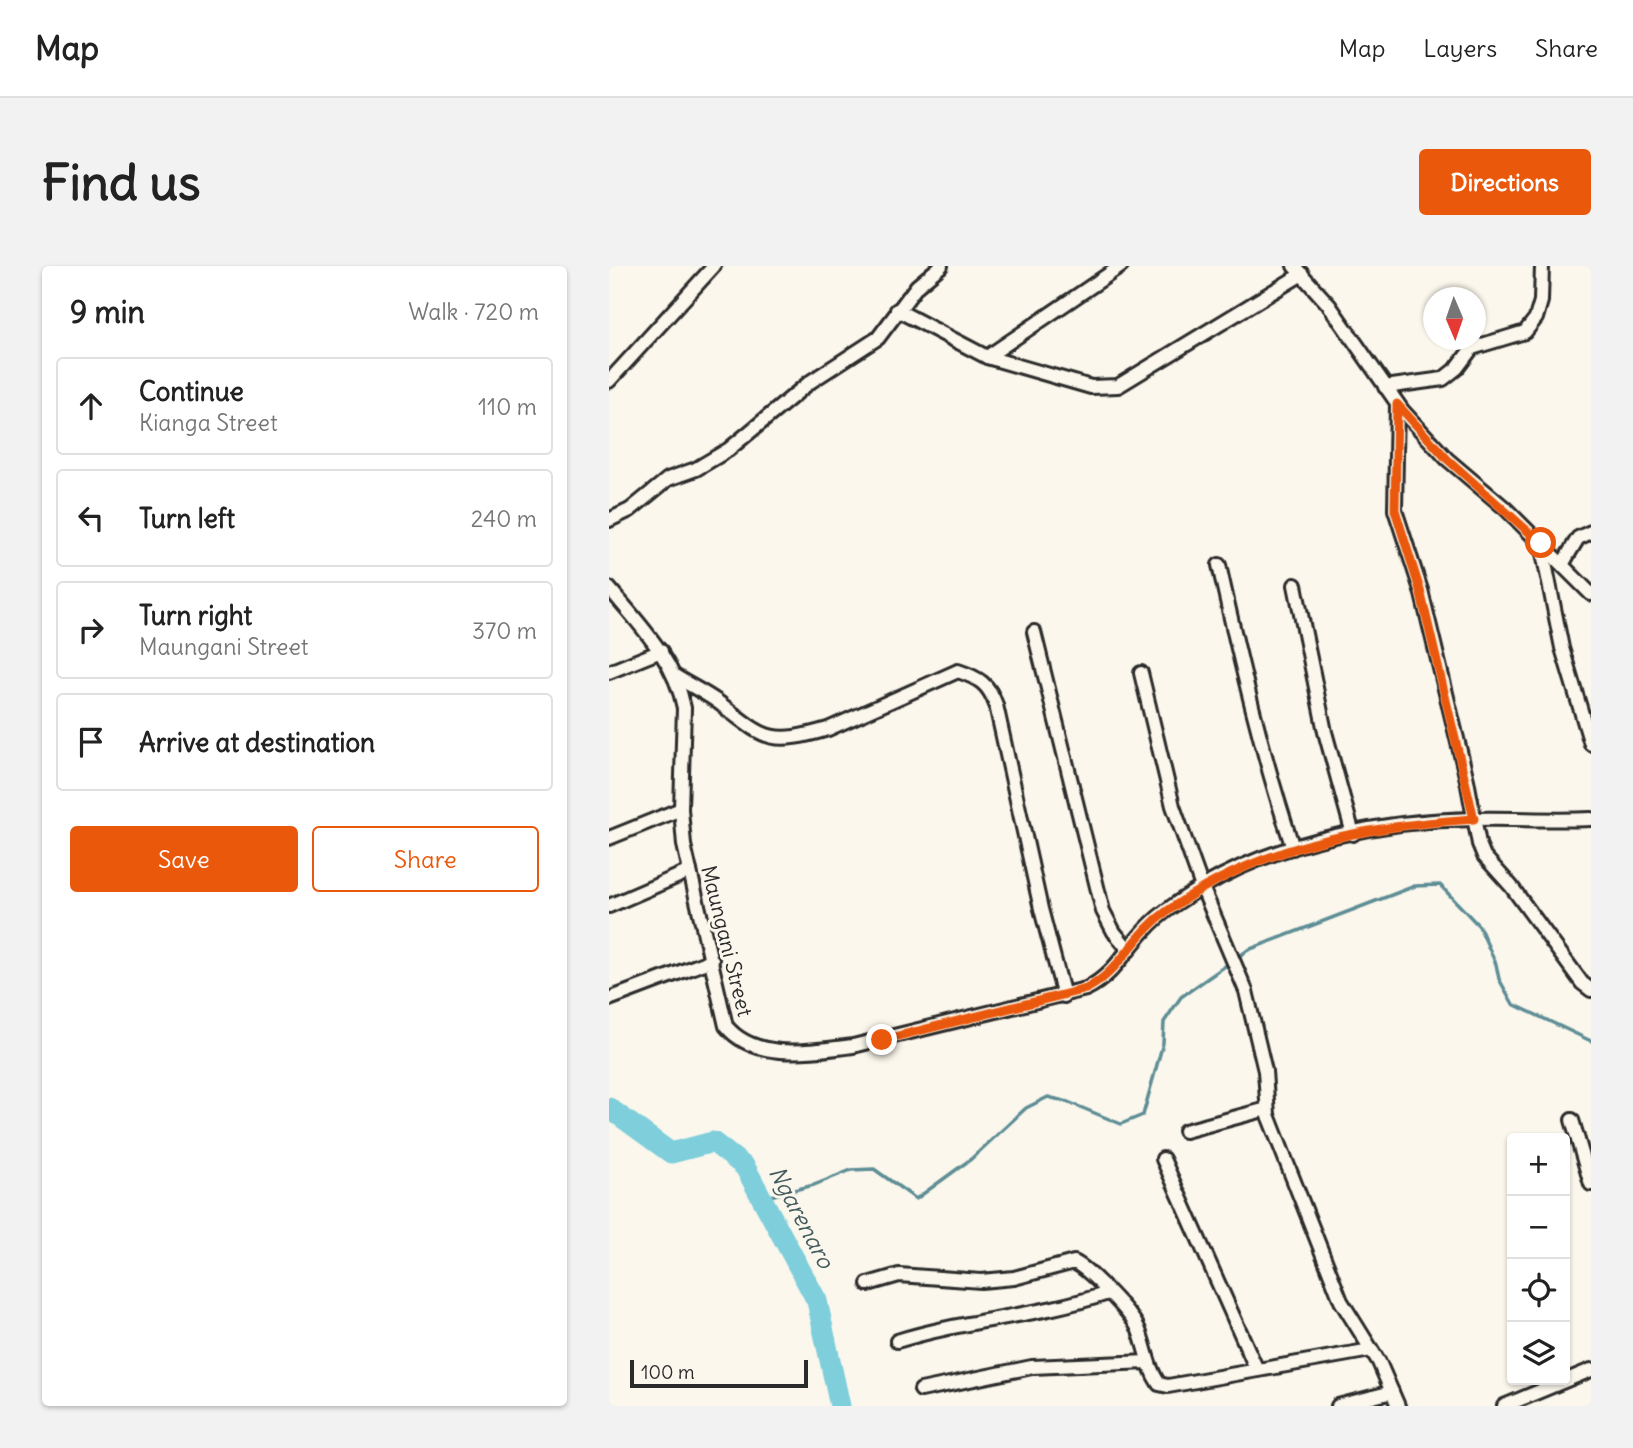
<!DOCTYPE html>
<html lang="en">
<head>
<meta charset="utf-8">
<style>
  :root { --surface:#fff; --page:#f2f2f2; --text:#222; --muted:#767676; --line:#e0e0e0; --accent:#ea580c }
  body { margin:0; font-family:Delius,sans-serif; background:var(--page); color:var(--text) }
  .controls { position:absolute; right:21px; bottom:21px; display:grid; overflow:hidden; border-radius:7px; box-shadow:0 2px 5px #0004 }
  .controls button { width:63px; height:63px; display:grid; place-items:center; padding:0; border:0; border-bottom:2px solid var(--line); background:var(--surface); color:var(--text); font:35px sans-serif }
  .compass { position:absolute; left:814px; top:21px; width:63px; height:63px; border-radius:50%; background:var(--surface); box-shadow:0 2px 5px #0004; rotate:178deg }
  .scale { position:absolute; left:21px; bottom:18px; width:178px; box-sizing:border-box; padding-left:7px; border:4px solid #2b2b2b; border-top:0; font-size:19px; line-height:24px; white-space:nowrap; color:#2b2b2b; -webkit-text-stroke:5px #fbf7ec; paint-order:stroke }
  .stop { position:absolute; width:21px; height:21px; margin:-16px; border:5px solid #ea580c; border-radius:50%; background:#fff }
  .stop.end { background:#ea580c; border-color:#fff; box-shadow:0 2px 7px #0008 }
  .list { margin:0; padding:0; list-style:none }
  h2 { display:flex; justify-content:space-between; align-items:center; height:91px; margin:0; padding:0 28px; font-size:30px }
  h2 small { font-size:23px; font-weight:400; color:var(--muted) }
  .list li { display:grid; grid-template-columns:46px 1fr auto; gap:21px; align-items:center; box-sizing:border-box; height:98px; margin:0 14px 14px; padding:0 14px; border:2px solid var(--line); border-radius:7px }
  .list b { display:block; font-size:26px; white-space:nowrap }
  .list p { margin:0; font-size:23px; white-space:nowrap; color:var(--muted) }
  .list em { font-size:23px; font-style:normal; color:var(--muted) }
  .actions { display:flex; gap:14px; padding:21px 28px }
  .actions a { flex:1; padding:16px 0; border:2px solid var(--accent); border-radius:7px; text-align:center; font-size:24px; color:var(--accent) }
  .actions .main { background:var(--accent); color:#fff }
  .icon { flex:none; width:38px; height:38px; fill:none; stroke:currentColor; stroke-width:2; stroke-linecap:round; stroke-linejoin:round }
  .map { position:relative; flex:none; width:982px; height:1140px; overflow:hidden; border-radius:7px }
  header { display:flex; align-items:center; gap:42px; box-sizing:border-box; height:98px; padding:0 35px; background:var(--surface); border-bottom:2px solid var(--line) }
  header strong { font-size:33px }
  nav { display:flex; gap:38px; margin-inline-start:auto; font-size:24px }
  .intro { display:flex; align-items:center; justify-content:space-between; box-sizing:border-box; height:168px; padding:0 42px }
  h1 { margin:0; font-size:49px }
  .button { padding:18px 32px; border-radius:7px; background:var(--accent); color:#fff; font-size:24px; font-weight:700 }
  main { display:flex; gap:42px; padding:0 42px }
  aside { flex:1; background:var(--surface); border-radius:7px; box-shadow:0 2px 5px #0004 }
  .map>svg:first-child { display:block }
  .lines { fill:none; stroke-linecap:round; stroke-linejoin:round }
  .stream { stroke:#5d8d95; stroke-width:3.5 }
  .river { stroke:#7ecedb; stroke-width:21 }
  .minor-casing { stroke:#2b2b2b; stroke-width:18 }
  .minor { stroke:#fbf7ec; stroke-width:12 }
  .route { stroke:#ea580c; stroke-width:9 }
  .labels { text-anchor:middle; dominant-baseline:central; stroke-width:6; stroke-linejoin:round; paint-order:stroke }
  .street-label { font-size:21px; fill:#2b2b2b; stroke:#fbf7ec }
  .water-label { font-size:23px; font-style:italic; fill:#445c60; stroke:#fbf7ec }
</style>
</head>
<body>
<header>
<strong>Map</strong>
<nav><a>Map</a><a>Layers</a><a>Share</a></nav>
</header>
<div class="intro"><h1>Find us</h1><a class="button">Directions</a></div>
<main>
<aside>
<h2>9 min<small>Walk · 720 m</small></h2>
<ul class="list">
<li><svg class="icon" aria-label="ahead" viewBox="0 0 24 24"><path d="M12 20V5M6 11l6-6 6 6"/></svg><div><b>Continue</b><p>Kianga Street</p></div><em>110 m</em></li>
<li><svg class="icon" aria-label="left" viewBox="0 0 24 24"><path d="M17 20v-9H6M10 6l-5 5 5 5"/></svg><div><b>Turn left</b></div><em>240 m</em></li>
<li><svg class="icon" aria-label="right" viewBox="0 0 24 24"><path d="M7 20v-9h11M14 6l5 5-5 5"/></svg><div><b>Turn right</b><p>Maungani Street</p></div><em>370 m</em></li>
<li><svg class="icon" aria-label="arrive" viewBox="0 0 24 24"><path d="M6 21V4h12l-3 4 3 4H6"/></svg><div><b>Arrive at destination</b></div></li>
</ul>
<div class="actions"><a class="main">Save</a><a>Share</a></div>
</aside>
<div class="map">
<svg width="982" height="1140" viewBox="0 0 982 1140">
  <rect width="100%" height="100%" fill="#fbf7ec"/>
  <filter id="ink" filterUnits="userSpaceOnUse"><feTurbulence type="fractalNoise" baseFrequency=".0143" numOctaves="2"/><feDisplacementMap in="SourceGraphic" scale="14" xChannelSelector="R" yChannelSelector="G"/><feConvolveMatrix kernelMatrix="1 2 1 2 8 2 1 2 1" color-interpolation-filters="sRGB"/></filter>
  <g filter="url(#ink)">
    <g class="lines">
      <path class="stream" d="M153,932L205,919L242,904L265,903L307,933L362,893L417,842L439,831L459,836L512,858L534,849L554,777L555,756L572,731L639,684L806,620L831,619L870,660L887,698L890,713L904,738L982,775"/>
      <path class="river" d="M0,842L62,887L104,876L136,901L208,1035L231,1140"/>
      <g class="minor-casing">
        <g id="minor">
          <path d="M685,0L720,39L793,144L838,193L897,243L982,328"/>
          <path d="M288,44L378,91L482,121L509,120L693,8"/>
          <path d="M378,91L512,0"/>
          <path d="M0,115L105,0"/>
          <path d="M776,121L834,113L848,102L863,82L916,66L927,52L932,35L933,0"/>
          <path d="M788,138L786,244L812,324L858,514L870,578L875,590L902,620L973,717L982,724"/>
          <path d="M0,254L21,244L59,213L87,203L119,184L201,116L269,72L308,20L332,0"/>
          <path d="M932,277L953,382L982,478"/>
          <path d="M954,297L969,272L982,266"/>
          <path d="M610,299C631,394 653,489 684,582"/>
          <path d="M686,319L716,466L744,568"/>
          <path d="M0,322C31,359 66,394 75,442L72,543L75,579L117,760C146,796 204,785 244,780L477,723C505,709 515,686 536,664C552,646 575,632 595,620C670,575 779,554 865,553C904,552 943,555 982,553"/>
          <path d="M425,366L494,645L505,666L520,684"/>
          <path d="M0,406L52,385"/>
          <path d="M532,407L564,540L593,621L637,725L656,805L659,849L732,1035L770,1096L789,1140"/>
          <path d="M66,410C80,419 95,426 109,436C155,471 158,481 219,463L349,405C370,412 380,418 387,439L432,643L455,730"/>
          <path d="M0,572L72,543"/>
          <path d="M0,640L81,605"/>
          <path d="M0,733L103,694"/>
          <path d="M963,854L982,918"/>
          <path d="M576,865L658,843"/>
          <path d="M554,893L648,1104"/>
          <path d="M259,1018L290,1009L372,1015L405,1012L465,996C480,1003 522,1047 529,1062C537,1081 538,1101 550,1118L559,1120L762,1084"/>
          <path d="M288,1075C359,1053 428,1051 499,1027"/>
          <path d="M312,1124L423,1101L539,1096"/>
          <path d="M729,1140L783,1126"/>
          <path d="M895,1140L982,1104"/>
        </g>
      </g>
      <use href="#minor" class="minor"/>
    </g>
  </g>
  <g class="lines" filter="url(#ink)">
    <path class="route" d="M273,774L477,723C512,705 525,668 557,646C647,580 756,560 865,553L811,324L786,244L788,138L838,193L932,277"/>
  </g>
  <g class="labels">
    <g class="street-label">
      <text transform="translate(118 675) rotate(76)">Maungani Street</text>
    </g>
    <g class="water-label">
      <text transform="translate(193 951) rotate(62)">Ngarenaro</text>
    </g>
  </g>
</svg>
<div class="controls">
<button>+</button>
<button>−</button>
<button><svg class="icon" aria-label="locate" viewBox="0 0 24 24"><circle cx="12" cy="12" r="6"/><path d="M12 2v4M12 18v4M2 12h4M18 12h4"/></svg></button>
<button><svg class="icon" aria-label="layers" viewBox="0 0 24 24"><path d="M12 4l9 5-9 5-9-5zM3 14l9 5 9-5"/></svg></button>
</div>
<svg class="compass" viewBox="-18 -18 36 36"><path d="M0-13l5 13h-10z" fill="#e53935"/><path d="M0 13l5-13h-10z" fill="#767676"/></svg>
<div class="scale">100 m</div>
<div class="stop" style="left:932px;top:277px"></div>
<div class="stop end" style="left:273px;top:774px"></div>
</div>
</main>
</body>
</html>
